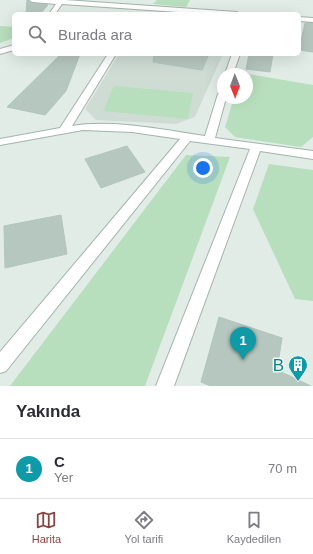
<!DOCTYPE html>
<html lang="tr">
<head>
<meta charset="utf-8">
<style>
  :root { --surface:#fff; --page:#f2f2f3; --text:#2b2b33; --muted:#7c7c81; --line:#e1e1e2; --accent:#884540 }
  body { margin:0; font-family:Helvetica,sans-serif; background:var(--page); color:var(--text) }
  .compass { position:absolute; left:217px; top:68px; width:36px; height:36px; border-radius:50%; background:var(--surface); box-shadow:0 4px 16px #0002; rotate:179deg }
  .you { position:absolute; left:203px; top:168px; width:14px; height:14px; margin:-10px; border:3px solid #fff; border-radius:50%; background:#1a73e8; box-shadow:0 0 0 6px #1a73e833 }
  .badge { display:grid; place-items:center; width:26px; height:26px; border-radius:50%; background:var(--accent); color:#fff; font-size:13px; font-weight:700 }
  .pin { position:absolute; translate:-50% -33px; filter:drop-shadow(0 1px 2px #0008) }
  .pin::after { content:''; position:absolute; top:21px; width:14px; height:12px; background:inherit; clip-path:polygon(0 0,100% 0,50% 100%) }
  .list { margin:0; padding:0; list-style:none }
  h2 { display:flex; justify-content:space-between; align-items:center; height:52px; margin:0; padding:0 16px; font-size:17px }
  h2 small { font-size:13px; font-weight:400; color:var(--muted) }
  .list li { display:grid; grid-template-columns:26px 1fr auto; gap:12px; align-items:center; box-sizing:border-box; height:60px; padding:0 16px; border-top:1px solid var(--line) }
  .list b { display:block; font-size:15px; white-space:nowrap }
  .list p { margin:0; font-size:13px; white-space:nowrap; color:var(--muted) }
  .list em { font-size:13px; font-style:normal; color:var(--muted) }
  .icon { flex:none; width:22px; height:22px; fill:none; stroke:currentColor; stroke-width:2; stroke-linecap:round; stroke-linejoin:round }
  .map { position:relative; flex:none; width:313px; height:386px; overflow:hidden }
  .search { position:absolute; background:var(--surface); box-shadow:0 4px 16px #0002; left:12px; right:12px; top:12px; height:44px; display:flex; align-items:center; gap:10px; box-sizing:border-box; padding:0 14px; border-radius:6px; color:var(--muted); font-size:15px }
  .sheet { height:112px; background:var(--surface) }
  nav { display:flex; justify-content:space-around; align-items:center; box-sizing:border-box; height:56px; border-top:1px solid var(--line); background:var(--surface); font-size:11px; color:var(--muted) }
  nav a { display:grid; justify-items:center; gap:2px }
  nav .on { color:var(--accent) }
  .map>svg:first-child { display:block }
  .built { fill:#cedcd4 }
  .green { fill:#b7debd }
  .building { fill:#b5c7be; stroke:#b2c6bb }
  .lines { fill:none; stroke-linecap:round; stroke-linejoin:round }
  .minor-casing { stroke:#a3b4ac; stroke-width:2 }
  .minor { fill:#fff; fill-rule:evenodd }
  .labels { text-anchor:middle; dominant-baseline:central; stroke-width:3; stroke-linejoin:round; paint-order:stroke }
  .near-culture-label { font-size:17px; fill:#0d838f; stroke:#f1f8f3; text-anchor:end }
</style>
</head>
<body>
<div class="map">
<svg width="313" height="386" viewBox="0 0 313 386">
  <rect width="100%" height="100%" fill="#e0ece5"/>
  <path class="built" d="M119,54H223L195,117L176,124L96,120L85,109Z"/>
  <g class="green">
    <path d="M157,0H190L186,7L153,4Z"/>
    <path d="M0,26L14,27V38L0,43Z"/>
    <path d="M243,73L313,85V137L301,147L235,137L225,127L234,98H247V74Z"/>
    <path d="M114,86L193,93L188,119L103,111Z"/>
    <path d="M186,155L230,157L145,386H10Z"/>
    <path d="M269,164L313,170V301L295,299L253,209Z"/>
  </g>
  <g class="building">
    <path d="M27,0L32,3L48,5L40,14H26Z"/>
    <path d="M305,23H313V52L299,50Z"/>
    <path d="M61,54H80L66,91L45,115L7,107Z"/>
    <path d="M154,54H209L202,70L153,62Z"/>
    <path d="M249,54H273L270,72L246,69Z"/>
    <path d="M127,146L145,172L101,188L85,159Z"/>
    <path d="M61,215L67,254L5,268L4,226Z"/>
    <path d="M219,317L282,338L277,370L311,386H211L201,382Z"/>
  </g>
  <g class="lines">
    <g class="minor-casing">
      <g id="minor">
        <path d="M29,0H65L237,12L240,14H207L62,4L55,14H49L56,4L32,2Z"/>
        <path d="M299,17L313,18V22L299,21Z"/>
        <path d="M14,45V50L0,54V49Z"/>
        <path d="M108,54H116L72,126C112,119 165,130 205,136L218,94L223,91V98H226L215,138L313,151V159L260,151L174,386H156L250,149L190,141L6,371L0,373V352L180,139L132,132L83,130L0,145V139L60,128Z"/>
        <path d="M232,54H240L233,74H225Z"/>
      </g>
    </g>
    <use href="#minor" class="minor"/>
  </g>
  <defs>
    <g id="building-pin" transform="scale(1)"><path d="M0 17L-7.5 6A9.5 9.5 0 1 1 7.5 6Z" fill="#0f9aa8" stroke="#f1f8f3"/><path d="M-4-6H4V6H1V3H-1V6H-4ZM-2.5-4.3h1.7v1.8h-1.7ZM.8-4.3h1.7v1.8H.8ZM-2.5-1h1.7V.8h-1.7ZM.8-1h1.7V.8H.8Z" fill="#fff"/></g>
  </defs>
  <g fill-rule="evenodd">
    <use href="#building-pin" x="298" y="365"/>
  </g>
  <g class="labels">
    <g class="near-culture-label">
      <text x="284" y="365">B</text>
    </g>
  </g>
</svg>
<svg class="compass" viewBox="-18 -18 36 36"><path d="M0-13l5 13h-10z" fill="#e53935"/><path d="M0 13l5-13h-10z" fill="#7c7c81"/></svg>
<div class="you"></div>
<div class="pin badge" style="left:243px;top:360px;background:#0f9aa8">1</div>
<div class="search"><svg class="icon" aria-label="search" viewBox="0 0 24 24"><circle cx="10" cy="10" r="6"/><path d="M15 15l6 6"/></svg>Burada ara</div>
</div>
<section class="sheet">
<h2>Yakında<small></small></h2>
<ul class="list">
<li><span class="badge" style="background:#0f9aa8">1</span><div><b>C</b><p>Yer</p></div><em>70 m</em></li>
</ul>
</section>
<nav>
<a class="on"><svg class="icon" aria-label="map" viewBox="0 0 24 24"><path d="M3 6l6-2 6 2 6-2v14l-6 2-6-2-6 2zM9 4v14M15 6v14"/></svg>Harita</a>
<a><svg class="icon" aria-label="directions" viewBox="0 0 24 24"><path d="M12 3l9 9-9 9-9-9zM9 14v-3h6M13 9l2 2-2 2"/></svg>Yol tarifi</a>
<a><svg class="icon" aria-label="saved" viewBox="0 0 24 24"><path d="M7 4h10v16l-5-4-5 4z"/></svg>Kaydedilen</a>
</nav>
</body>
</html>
